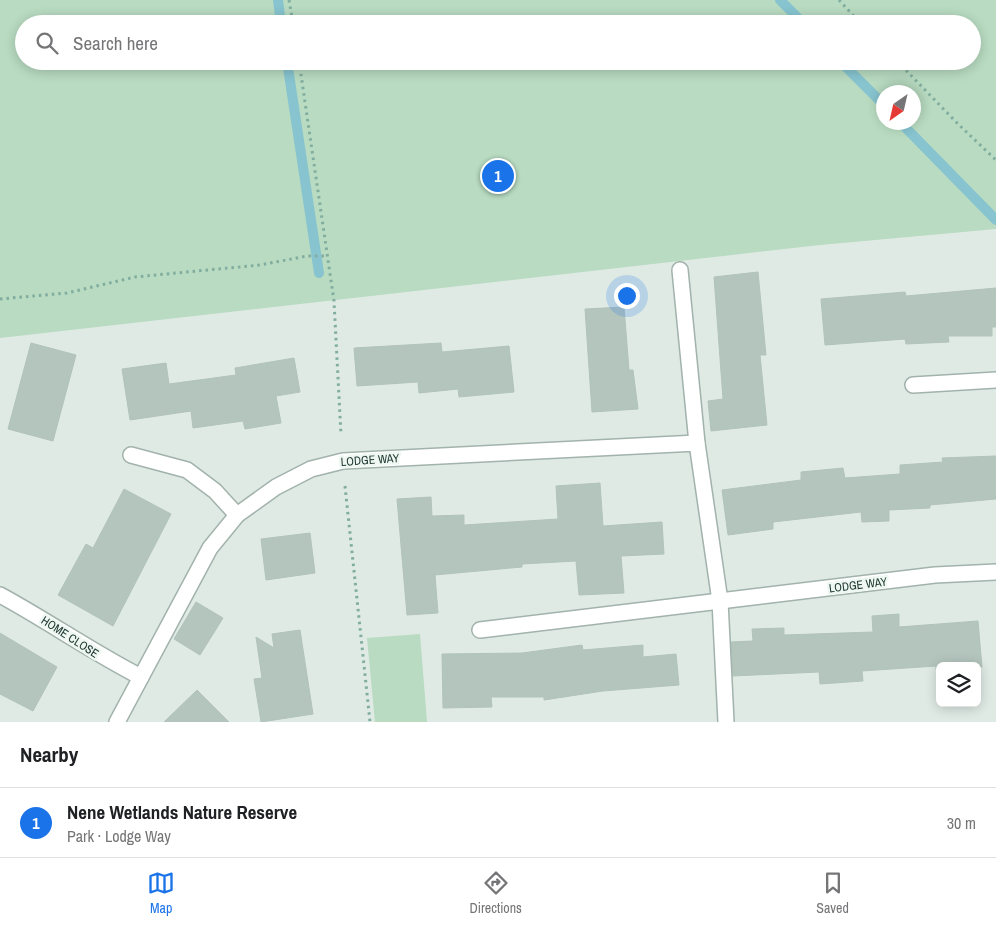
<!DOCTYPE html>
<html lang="en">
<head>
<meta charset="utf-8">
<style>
  :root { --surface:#fff; --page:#f6f6f6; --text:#202124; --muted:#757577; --line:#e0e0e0; --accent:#1a73e8 }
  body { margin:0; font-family:"Archivo Narrow",sans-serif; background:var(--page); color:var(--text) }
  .controls { position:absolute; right:15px; bottom:15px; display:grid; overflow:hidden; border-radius:8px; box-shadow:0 2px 12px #0003 }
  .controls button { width:45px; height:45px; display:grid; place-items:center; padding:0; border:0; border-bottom:1px solid var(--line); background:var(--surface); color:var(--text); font:25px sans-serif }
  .compass { position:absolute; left:876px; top:85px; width:45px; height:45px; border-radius:50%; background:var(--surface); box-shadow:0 2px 12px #0003; rotate:214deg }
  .you { position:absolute; left:626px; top:295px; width:18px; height:18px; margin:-12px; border:4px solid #fff; border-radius:50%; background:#1a73e8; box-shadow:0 0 0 8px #1a73e833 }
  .badge { display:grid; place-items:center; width:32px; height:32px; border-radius:50%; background:var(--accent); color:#fff; font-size:16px; font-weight:700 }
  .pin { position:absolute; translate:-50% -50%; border:2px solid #fff; box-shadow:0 1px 5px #0006 }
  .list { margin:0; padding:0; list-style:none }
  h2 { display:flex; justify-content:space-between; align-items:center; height:65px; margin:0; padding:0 20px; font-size:21px }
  h2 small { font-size:16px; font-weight:400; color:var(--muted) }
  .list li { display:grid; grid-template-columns:32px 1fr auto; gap:15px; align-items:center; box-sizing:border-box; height:70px; padding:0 20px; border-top:1px solid var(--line) }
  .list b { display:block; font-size:19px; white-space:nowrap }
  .list p { margin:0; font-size:16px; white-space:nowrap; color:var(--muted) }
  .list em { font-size:16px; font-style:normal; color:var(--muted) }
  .icon { flex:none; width:28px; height:28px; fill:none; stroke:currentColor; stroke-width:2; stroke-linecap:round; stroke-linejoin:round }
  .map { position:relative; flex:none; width:996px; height:722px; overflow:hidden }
  .search { position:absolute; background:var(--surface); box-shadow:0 2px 12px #0003; left:15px; right:15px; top:15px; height:55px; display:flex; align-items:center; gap:12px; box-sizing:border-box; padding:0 18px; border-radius:28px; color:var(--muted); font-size:19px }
  .sheet { height:135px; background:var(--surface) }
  nav { display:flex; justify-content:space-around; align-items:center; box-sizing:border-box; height:70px; border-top:1px solid var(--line); background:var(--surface); font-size:14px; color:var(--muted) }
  nav a { display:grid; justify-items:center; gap:2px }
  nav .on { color:var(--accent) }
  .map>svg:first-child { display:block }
  .green { fill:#b8dbc1; fill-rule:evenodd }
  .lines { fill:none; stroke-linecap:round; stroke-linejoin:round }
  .stream { stroke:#87c4cf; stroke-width:10 }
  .building { fill:#b4c5be; stroke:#b2c3bc }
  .lane-casing { stroke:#a2b2ac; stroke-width:18 }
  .street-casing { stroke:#a2b2ac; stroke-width:18 }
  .path { stroke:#80ad9f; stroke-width:3; stroke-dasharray:2.5 4; stroke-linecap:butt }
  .lane { stroke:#fff; stroke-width:15 }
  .street { stroke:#fff; stroke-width:15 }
  .labels { text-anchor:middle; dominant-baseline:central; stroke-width:5; stroke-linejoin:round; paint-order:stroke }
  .street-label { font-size:12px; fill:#203a33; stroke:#eff7f3 }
</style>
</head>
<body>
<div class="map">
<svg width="996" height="722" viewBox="0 0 996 722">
  <rect width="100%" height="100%" fill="#dfeae5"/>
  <g class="green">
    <path d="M0,0H996V229L820,245L0,338ZM24,24H972V61H24ZM884,92H914V122H884Z"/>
    <path d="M420,634L427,722H375L367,638Z"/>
  </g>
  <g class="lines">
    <g class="stream">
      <path d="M278,0L281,24"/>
      <path d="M780,0L804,24"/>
      <path d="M287,61L319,273"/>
      <path d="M840,61L884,105"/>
      <path d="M900,122L996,220"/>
    </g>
  </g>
  <g class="building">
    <path d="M758,272L766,355H760L767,425L711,431L708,401L723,399L714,277Z"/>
    <path d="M996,288V327H992V336H948L949,342L906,344L905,339L825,345L821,299L905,292L906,296Z"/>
    <path d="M624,307L629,370H633L638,409L592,412L585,309Z"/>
    <path d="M31,343L76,355L53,441L8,429Z"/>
    <path d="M441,343L442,352L509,346L514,392L459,397L458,389L419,393L418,382L357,386L354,348Z"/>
    <path d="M294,358L300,392L276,396L281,423L245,429L243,421L193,428L191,411L130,420L122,369L166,363L169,384L236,375L235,368Z"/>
    <path d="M996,456V499L930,505V508L889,510V521L862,522L861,512L773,522V529L728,535L722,490L801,480V472L843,468L845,478L900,474V465L943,462L942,458Z"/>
    <path d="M600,483L603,526L662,522L664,554L621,556L624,593L579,595L576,561L522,564V567L435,575L438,613L407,615L397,499L431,497L432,516L464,515V525L558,519L556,486Z"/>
    <path d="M124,489L171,514L113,626L58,595L86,544L93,548Z"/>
    <path d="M310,533L315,573L266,580L261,539Z"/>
    <path d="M196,602L223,618L200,655L174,639Z"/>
    <path d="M899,614V627L978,621L982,667L940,666V670H936V666L862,671L863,681L820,684L819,672L733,676L731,642L753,641L752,629L784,628V635L873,632L872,616Z"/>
    <path d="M300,630L313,714L261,722L254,679L262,678L256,637L274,648L272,634Z"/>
    <path d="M0,633L57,667L33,711L0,694Z"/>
    <path d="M582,645L583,650L643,645V657L676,654L679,685L603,691L544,700V697H491L492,707L443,708L442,654L522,653Z"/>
    <path d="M197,690L229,722H164Z"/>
  </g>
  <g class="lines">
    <g class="lane-casing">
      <path id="lane" d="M480,630L720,601"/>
    </g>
    <g class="street-casing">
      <g id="street">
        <path d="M680,270L697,443"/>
        <path d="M913,385L996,380"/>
        <path d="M131,455L187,470L215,491L237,515"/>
        <path d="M0,595C48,621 92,652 141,677"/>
        <path d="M720,601L726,722"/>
        <path d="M117,722L210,548L237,515L276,487L311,469L343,461L697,443L720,601L935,575L996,572"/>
      </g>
    </g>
    <g class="path">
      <path d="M289,0L293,24"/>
      <path d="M839,0L861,24"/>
      <path d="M299,61L334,301L341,435"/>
      <path d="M897,61L958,124L996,160"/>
      <path d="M0,299L67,293L135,277L260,265L307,256H328"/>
      <path d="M345,486L370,722"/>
    </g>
    <use href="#lane" class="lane"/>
    <use href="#street" class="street"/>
  </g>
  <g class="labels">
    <g class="street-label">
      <text transform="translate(370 460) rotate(-4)">LODGE WAY</text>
      <text transform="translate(858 585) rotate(-7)">LODGE WAY</text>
      <text transform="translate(70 637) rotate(33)">HOME CLOSE</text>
    </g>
  </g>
</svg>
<div class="controls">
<button><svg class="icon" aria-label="layers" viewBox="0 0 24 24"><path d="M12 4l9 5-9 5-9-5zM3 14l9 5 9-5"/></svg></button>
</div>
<svg class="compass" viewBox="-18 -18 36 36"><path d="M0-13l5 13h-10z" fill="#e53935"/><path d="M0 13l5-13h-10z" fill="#757577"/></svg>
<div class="you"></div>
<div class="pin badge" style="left:498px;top:176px">1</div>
<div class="search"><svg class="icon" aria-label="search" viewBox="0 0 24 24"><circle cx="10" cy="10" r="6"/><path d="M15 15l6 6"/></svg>Search here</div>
</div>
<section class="sheet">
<h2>Nearby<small></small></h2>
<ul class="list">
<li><span class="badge">1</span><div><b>Nene Wetlands Nature Reserve</b><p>Park · Lodge Way</p></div><em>30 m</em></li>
</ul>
</section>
<nav>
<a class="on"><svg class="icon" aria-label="map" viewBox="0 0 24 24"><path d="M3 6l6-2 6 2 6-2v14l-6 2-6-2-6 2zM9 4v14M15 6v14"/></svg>Map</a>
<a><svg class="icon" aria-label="directions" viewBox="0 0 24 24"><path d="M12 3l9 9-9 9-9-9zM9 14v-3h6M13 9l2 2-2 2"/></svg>Directions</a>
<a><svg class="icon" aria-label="saved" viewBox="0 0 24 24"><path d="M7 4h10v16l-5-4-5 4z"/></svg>Saved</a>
</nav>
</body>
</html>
